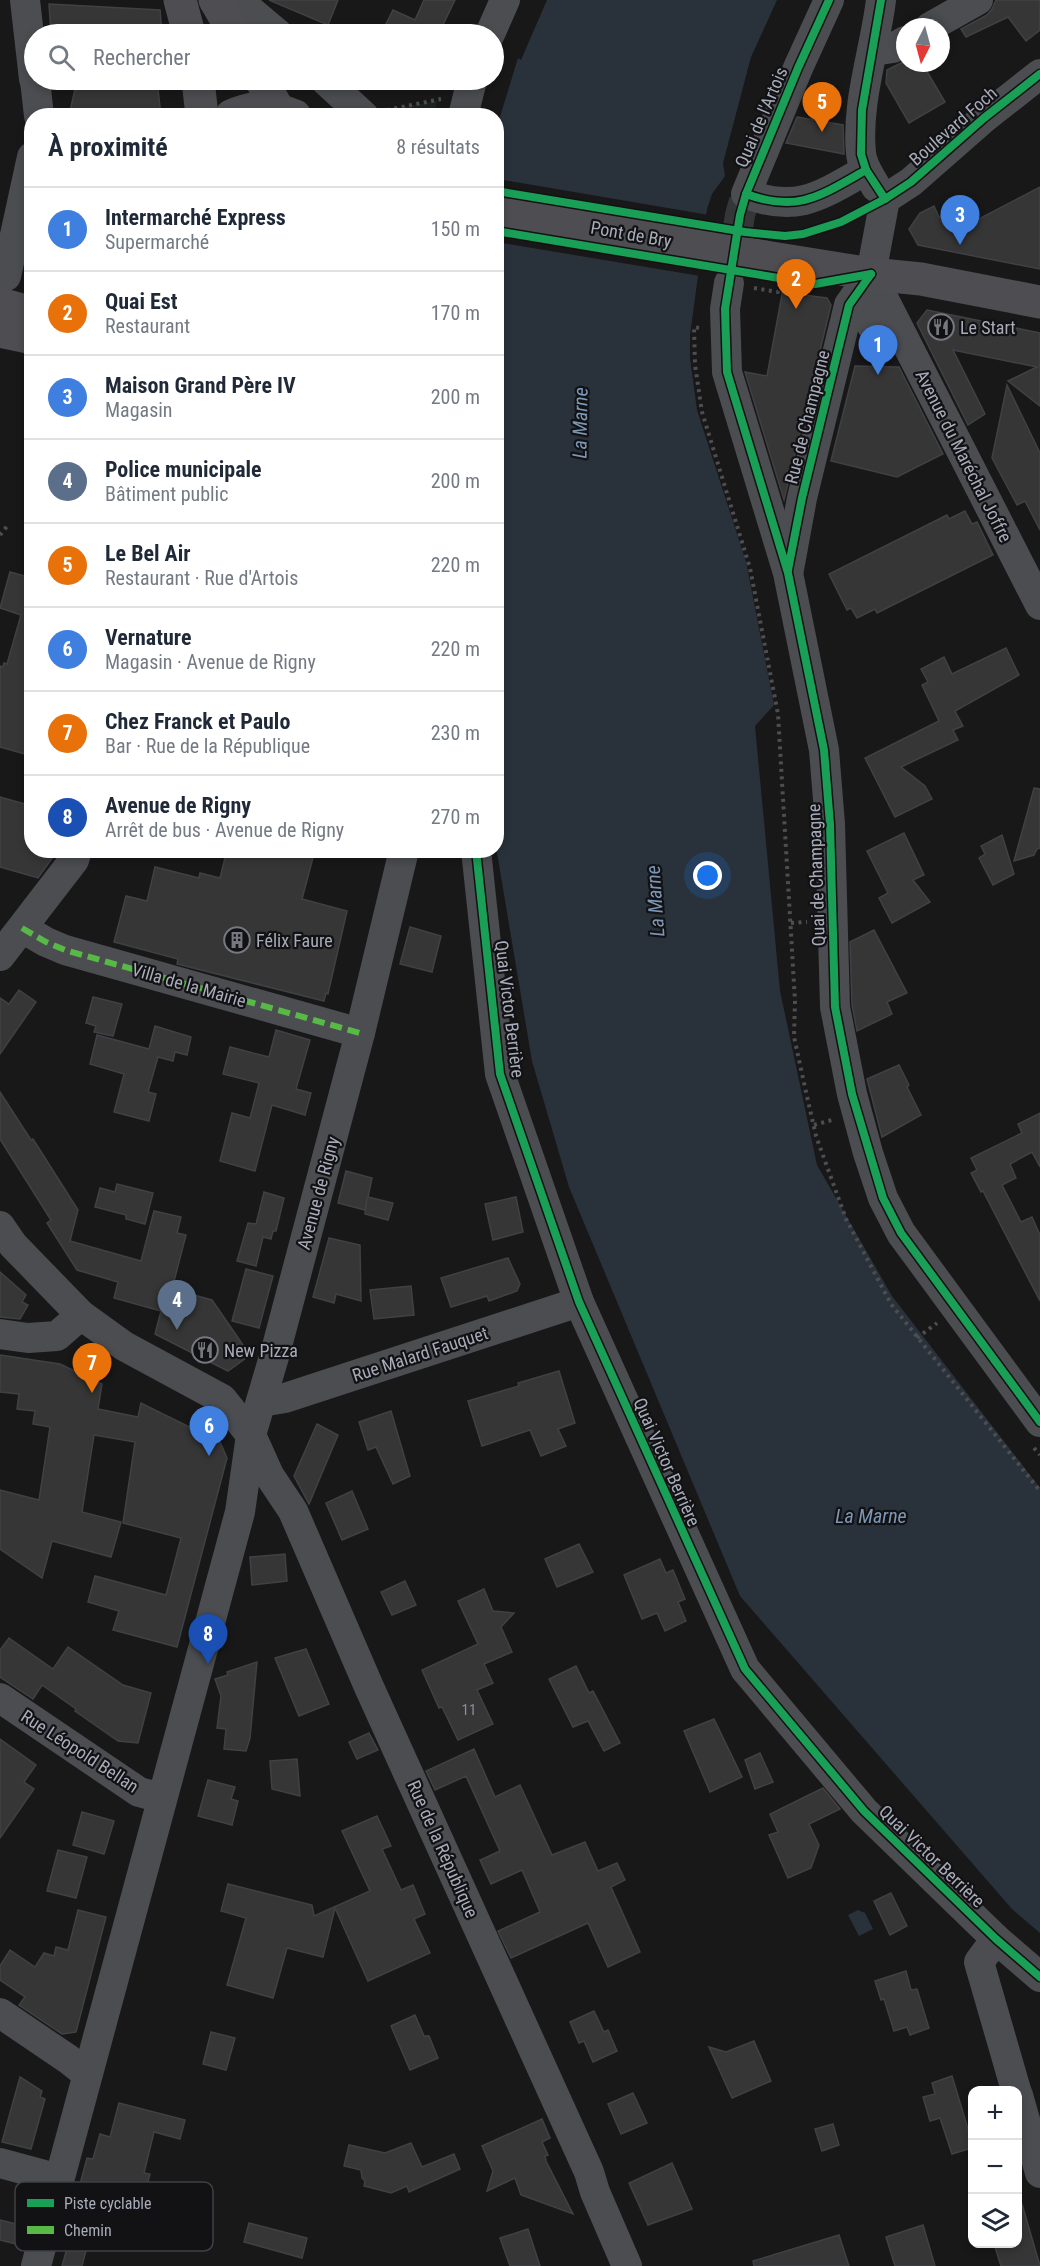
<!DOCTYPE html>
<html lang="fr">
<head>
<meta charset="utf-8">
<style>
  :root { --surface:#fff; --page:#f6f6f7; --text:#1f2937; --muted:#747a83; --line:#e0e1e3; --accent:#0f766e }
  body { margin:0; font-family:"Roboto Condensed",sans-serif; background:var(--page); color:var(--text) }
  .controls { position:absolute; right:18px; bottom:18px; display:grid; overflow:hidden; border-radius:12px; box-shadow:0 3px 9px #0003 }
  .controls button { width:54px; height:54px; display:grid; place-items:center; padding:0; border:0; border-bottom:2px solid var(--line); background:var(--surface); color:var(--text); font:30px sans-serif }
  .compass { position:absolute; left:896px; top:18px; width:54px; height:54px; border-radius:50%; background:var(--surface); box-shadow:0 3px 9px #0003; rotate:186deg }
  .you { position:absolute; left:708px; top:876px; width:21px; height:21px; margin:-15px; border:4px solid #fff; border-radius:50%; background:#1a73e8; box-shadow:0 0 0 9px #1a73e833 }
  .badge { display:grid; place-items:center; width:39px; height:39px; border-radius:50%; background:var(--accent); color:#fff; font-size:20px; font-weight:700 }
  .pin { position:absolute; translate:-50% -50px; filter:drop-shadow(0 2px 3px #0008) }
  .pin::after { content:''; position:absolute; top:32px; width:21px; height:18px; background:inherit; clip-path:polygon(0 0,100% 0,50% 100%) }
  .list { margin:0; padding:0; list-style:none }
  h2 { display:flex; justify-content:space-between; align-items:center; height:78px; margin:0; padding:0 24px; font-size:26px }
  h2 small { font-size:20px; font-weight:400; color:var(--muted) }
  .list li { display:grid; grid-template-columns:39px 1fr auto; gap:18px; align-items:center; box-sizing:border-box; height:84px; padding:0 24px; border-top:2px solid var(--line) }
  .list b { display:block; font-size:22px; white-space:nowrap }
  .list p { margin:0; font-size:20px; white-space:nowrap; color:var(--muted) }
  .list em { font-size:20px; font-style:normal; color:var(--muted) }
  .icon { flex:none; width:33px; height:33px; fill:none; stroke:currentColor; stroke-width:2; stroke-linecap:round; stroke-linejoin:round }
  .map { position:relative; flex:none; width:1040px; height:2266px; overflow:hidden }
  .search { position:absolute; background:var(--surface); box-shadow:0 3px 9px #0003; left:24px; top:24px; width:480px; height:66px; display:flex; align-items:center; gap:15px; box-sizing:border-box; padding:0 21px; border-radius:33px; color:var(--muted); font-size:22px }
  .panel { position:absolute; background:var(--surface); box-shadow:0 3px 9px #0003; left:24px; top:108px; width:480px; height:750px; border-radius:24px }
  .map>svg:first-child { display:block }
  .green { fill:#1d251f }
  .water { fill:#29323b }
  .pier { fill:#181818 }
  .building { fill:#363637; stroke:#404144; stroke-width:1.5 }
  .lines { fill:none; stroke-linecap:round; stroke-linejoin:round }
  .minor-tunnel { stroke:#353638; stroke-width:30; stroke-dasharray:30 15; stroke-linecap:butt }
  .path { stroke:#4e4e52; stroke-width:4; stroke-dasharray:3 4.5; stroke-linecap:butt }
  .minor { stroke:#4b4d51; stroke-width:30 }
  .major { stroke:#4e4e52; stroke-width:33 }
  .major-bridge { stroke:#4e4e52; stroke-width:33 }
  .quiet { stroke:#58b947; stroke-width:6; stroke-dasharray:12 6; stroke-linecap:butt }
  .cycleway-casing { stroke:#121214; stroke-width:11 }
  .cycleway { stroke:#1a9f57; stroke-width:8 }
  .labels { text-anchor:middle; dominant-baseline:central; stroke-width:4.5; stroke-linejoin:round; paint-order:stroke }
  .number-label { font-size:15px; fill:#8c8e99 }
  .street-label { font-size:18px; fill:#a8acba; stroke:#121214 }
  .poi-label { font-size:18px; fill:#a8acba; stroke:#121214; text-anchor:start }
  .water-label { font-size:20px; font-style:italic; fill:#7c98b7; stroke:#121214 }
  .key { fill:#121214; stroke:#3f4046; stroke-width:1.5 }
  .key-label { font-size:16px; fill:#a8acba }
</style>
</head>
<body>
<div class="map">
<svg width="1040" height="2266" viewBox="0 0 1040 2266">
  <rect width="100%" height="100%" fill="#181818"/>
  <path class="green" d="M437,101L436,109L429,115H410L399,111L402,107Z"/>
  <g class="water">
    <path d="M547,0H777L751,57L723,163L725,176L712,194L707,209L690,335V358L697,410L746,562L774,705L755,726L780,991L817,1165L892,1296L1040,1488V1933L1012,1909L740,1596L569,1187L532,1061L496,847V130L518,58L521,60Z"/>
    <path d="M858,1910L865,1913L873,1929L859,1936L848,1915Z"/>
  </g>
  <path class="pier" d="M497,179L709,215L700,276L496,242Z"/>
  <g class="building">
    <path d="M269,0H338L328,25Z"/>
    <path d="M424,0H455L440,31L447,34H381L393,10L415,20Z"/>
    <path d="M996,0H1040V30L1026,41L1008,17L966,37L961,29L987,15L992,9Z"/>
    <path d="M49,4L160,10L162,34H51Z"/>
    <path d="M901,63H922L945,102L909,123L886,83L887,70Z"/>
    <path d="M77,80H157L161,116H69Z"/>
    <path d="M797,117L843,125L844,154L786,143Z"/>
    <path d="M1040,187V269L918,245L909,229L920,213L934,206L939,217L968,203L977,220Z"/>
    <path d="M783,289L795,292L796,294L827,298L831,305L784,500L745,372L767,376Z"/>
    <path d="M927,310L1040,333V406L1008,381L1037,367L953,350L985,414L968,425L917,323Z"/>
    <path d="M855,366L899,367L943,454L897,477L831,461Z"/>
    <path d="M1007,385L1040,453V530L1025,501L1017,505L992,458Z"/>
    <path d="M965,511L972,524L977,522L993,555L877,613L875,609L857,618L851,608L847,610L829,574L947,515L949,519Z"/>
    <path d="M10,572L32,578V756L0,747V666L3,667L4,663L7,664L21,615L0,608Z"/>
    <path d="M1006,648L1019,675L955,711L963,726L953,730L958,740L901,767L925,786L932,799L895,817L865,758L939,721L922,685L928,682L921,669L944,657L952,674Z"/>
    <path d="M1034,788L1040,789V848L1037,849L1034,855L1014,861Z"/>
    <path d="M0,797L32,806V850H58L38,878L0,867Z"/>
    <path d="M904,833L924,875L913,880L930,902L892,923L879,898L888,893L867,851Z"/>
    <path d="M1002,835L1014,874L993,885L979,858L985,854L981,846Z"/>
    <path d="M227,850H315L302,899L347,911L328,994L326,993L324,1001L177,964L178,959L114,942L126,896L147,901L155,867L199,878L200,873L220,878Z"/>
    <path d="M410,927L441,936L432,972L400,964Z"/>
    <path d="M874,930L907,993L887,1002L892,1014L857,1031L852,1005L850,942Z"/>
    <path d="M19,990L36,1002L0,1054V998L9,1004Z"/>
    <path d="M93,997L122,1004L113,1036L94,1032L96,1026L86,1023Z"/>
    <path d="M155,1026L191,1037L187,1055L175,1052L173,1061L158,1057L148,1092L156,1094L149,1121L114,1112L124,1074L90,1064L97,1035L149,1049Z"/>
    <path d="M276,1030L310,1040L296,1089L311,1093L305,1115L272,1105L255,1171L220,1161L232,1113L250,1118L259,1083L223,1074L230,1047L269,1057Z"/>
    <path d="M899,1065L909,1085L907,1087L921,1115L882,1137L867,1079Z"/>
    <path d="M0,1092L31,1140L33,1139L78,1210L70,1241L141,1261L154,1211L181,1217L177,1233L186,1235L172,1289L212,1300L250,1355L228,1371L155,1334L161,1311L114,1298L118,1282L77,1270L47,1223L51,1220L0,1139Z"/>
    <path d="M1040,1113V1167L1032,1152L1010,1164L1016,1178L1002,1185L1021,1222L1032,1217L1040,1235V1301L983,1191L981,1192L971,1173L977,1170L971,1158L1022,1133L1018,1124Z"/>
    <path d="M346,1171L372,1178L368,1197L393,1203L388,1220L365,1214L367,1198L365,1210L338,1203Z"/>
    <path d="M117,1184L153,1193L145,1224L126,1219V1215L95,1207L100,1188L115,1192Z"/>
    <path d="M264,1192L284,1198L276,1231H273L271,1239L263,1237L256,1266L237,1261L248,1223L256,1224Z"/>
    <path d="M516,1197L523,1232L493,1240L485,1204Z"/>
    <path d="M329,1238L360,1245L361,1301L336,1294L334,1303L313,1297Z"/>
    <path d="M508,1258L520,1284L517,1291L489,1301L487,1296L451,1307L441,1278Z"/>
    <path d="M246,1269L273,1276L259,1328L232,1321Z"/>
    <path d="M0,1272L26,1295L22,1302L28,1305L20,1319L0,1317Z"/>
    <path d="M411,1286L414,1315L374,1319L370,1290Z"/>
    <path d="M0,1355L60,1364L102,1384L98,1409L138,1417L141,1403L220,1442L227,1458L177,1647L113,1630L119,1611L88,1602L95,1576L166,1595L181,1538L123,1523L135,1442L94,1435L82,1512L121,1522L111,1557L52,1541L42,1578L0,1549V1490L39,1500L50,1427L33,1424L35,1411L17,1409L19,1394L0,1392Z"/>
    <path d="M559,1371L575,1423L558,1429L566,1446L541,1456L530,1430L482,1446L468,1401L519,1386L518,1383Z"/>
    <path d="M391,1411L410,1476L393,1484L376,1447L368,1450L359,1422Z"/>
    <path d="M317,1424L338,1435L309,1504L294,1476Z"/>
    <path d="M352,1491L368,1529L342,1540L326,1503Z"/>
    <path d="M579,1544L593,1572L557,1587L545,1559Z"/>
    <path d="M285,1554L287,1581L252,1585L250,1557Z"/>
    <path d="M660,1559L666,1573L673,1570L685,1599L678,1602L686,1621L665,1631L657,1613L642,1619L624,1575Z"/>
    <path d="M405,1581L416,1605L392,1615L381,1592Z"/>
    <path d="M484,1589L493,1611L514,1613L501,1627L512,1652L484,1664L493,1683L477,1690L493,1724L458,1740L442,1707L439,1708L422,1670L478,1644L458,1601Z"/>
    <path d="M9,1638L53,1669L68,1647L123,1685L151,1693L138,1743L118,1741L75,1711L76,1709L42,1685L33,1699L0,1677V1650Z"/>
    <path d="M306,1649L329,1704L299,1716L275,1658Z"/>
    <path d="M257,1662L250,1738L246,1751L224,1749L226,1729L217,1728L221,1696L215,1679L228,1675L227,1672Z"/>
    <path d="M576,1666L589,1693L593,1691L620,1743L604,1751L588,1721L573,1727L549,1679Z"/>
    <path d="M714,1719L742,1777L710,1792L684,1731Z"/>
    <path d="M369,1733L378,1750L357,1759L349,1742Z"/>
    <path d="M0,1739L36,1765L24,1782L34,1789L0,1838Z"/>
    <path d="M474,1749L495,1797L520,1785L552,1855L585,1842L598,1871L617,1863L625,1880L611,1887L640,1952L608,1967L588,1923L511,1958L498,1931L540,1912L522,1870L491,1884L480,1860L500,1851L466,1776L435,1790L426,1771Z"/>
    <path d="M760,1753L773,1782L755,1789L745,1760Z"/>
    <path d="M297,1759L300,1796L272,1789L270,1761Z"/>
    <path d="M208,1780L235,1787L231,1799L238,1801L232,1825L198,1816Z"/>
    <path d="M823,1788L840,1809L809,1824L819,1845L811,1868L788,1878L769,1835L778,1832L770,1814Z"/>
    <path d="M82,1812L114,1821L104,1854L73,1845Z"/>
    <path d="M377,1816L391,1846L382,1849L401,1890L413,1885L425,1914L414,1919L430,1953L368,1981L335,1908L323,1957L287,1948L273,1998L227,1985L246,1918L221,1911L228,1884L312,1905L314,1916L370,1891L342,1831Z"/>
    <path d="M58,1850L87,1857L76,1898L47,1891Z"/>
    <path d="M891,1893L907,1926L890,1935L874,1901Z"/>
    <path d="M78,1910L106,1917L76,2032L62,2034L19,2005L25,1997L0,1980V1966L10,1950L35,1967L44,1953L54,1956L56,1947L68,1950Z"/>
    <path d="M906,1971L911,1990L917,1989L929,2028L910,2035L907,2027L894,2031L884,1999L881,2000L875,1981Z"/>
    <path d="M594,2011L604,2032L608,2030L617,2051L593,2062L584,2041L579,2043L570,2022Z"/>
    <path d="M415,2015L424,2036H429L438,2058L410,2070L391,2026Z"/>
    <path d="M211,2032L235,2038L226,2070L203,2064Z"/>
    <path d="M754,2041L771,2081L732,2098L709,2047L726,2052Z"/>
    <path d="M952,2076L972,2142V2148L952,2154L940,2118L930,2121L923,2097L935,2094L932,2083Z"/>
    <path d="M20,2077L42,2091L40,2097L45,2099L31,2149L2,2142Z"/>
    <path d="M633,2093L647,2123L621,2134L608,2104Z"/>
    <path d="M119,2103L185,2120L180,2139L154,2132L144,2173L150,2174L136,2225L124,2221L121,2229L99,2223L96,2233L91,2231L82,2266H62L73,2227L69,2225L87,2158L93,2159L100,2134L110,2137Z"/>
    <path d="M542,2119L550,2138L542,2142L548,2155L545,2156L546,2161L573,2214L521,2195L515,2178L487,2191L493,2171L482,2146Z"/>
    <path d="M833,2124L839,2145L822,2151L815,2129Z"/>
    <path d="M411,2143L422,2167L454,2154L460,2169L409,2192L407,2186L391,2193L364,2186L365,2181L362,2178L361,2170L344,2166L349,2145L385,2153Z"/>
    <path d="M672,2163L692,2209L648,2225L629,2183Z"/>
    <path d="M1022,2204L1040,2266H1001L994,2244H1017V2205Z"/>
    <path d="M0,2220L25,2226L20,2245L0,2240Z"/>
    <path d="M249,2223L307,2238L302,2258L244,2242Z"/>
    <path d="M923,2225L935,2266H895L886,2237Z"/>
    <path d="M528,2229L540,2266H510L500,2238Z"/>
    <path d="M839,2235L849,2266H754L753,2261Z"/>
  </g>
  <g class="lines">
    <path class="minor-tunnel" d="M731,275L740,215L746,194"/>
    <g class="path">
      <path d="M387,110L441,99"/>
      <path d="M754,288L778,292L779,285"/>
      <path d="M699,328L694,327L695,365L702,412L750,568L778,714L795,1001L794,1037L806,1092L816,1136L846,1219L891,1304L1040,1491"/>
      <path d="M0,535L8,525"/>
      <path d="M791,923L807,922"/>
      <path d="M814,1125L832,1120"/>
      <path d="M917,1338L937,1323"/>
      <path d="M1034,1448L1040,1455"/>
    </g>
    <g class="minor">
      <path d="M25,0L34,79"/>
      <path d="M220,0V8L240,2L278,34"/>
      <path d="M829,0L798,68L746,194C798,213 820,196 866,170"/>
      <path d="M930,27L978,0"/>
      <path d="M490,34L505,0"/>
      <path d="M873,51L893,48L905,41"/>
      <path d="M35,80L39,116"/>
      <path d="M325,80L364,116"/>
      <path d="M463,116L472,80"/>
      <path d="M876,187C870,176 862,166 861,153C856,102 875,50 881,0"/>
      <path d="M871,274L1040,605"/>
      <path d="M6,276L32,157"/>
      <path d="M729,283L725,309L727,372L788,573L824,750L830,824L835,1007L852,1094L868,1153L883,1198L901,1233L1040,1422"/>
      <path d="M872,326L871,274L885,199L911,182L984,118L1040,74"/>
      <path d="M789,569L802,498L849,305L871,274"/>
      <path d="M476,850L500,1074L579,1302L745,1669L864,1811L996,1939L1040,1977"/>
      <path d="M22,928L46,942L65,950L360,1033"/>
      <path d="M0,956L74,860L77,850"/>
      <path d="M0,1226L13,1245L81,1315L124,1346L222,1399L251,1435L269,1475L293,1511L369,1687L589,2172L595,2192L627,2266"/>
      <path d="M0,1334L28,1338L57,1336L81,1315"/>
      <path d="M261,1402L285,1398L579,1302"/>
      <path d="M0,1698L139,1792L162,1798"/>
      <path d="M996,1939L979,1962L1016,2090"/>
      <path d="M0,2013L68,2059L87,2074"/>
      <path d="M1018,2095L1040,2173"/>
      <path d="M0,2163L59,2179"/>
      <path d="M36,2266L240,1512L251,1435L276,1350L360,1033L404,850"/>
    </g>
    <g class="major">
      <path d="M180,0L189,34"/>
      <path d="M215,0L235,34"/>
      <path d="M198,80L202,116"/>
      <path d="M261,80L278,109"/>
      <path d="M231,116C254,105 272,106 295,116"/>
      <path d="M765,257L871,274L921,279L1040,302"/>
      <path d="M0,304L32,313"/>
      <path d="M0,331L32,338"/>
    </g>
    <path class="major-bridge" d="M496,210L765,257"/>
    <path class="quiet" d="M22,928L46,942L65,950L360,1033"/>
    <g class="cycleway-casing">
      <g id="cycleway">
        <path d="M829,0L798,68L746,194L740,215L725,309L727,372L788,573L824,750L830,824L835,1007L852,1094L883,1198L901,1233L1040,1422"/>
        <path d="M881,0L862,110L861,154L866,170L885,199"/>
        <path d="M496,191L745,232L785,236L803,234L841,222L885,199L911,182L984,118L1040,74"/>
        <path d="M746,194C798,213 820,196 866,170"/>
        <path d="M496,231L815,284L871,274"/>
        <path d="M788,570L802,498L849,305L871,274"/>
        <path d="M476,850L500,1074L579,1302L745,1669L864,1811L996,1939L1040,1977"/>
      </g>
    </g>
    <use href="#cycleway" class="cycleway"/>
  </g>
  <defs>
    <g id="restaurant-ring" transform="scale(1.35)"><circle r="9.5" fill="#121214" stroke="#767881" stroke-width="1.5"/><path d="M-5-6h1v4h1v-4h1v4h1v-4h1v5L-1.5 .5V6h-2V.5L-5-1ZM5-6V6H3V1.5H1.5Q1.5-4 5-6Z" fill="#767881"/></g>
    <g id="building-ring" transform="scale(1.35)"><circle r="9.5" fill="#121214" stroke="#767881" stroke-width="1.5"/><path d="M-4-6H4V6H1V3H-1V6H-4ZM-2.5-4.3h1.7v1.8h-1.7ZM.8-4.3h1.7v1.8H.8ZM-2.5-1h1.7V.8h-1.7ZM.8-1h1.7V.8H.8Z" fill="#767881"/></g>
  </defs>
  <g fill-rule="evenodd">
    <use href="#restaurant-ring" x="941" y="327"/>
    <use href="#building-ring" x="237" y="940"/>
    <use href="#restaurant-ring" x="205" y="1350"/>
  </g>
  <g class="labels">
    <g class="number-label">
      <text x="469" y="1710">11</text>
    </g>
    <g class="street-label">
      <text transform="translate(761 117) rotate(-67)">Quai de l'Artois</text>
      <text transform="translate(953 126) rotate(-41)">Boulevard Foch</text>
      <text transform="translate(631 234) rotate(10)">Pont de Bry</text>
      <text transform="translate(807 417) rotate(-76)">Rue de Champagne</text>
      <text transform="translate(964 456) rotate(63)">Avenue du Maréchal Joffre</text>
      <text transform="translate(816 875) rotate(-92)">Quai de Champagne</text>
      <text transform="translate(189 985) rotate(16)">Villa de la Mairie</text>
      <text transform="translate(510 1009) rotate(83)">Quai Victor Berrière</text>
      <text transform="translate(318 1193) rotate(-75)">Avenue de Rigny</text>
      <text transform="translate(420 1354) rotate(-18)">Rue Malard Fauquet</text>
      <text transform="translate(667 1462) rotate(66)">Quai Victor Berrière</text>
      <text transform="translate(80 1751) rotate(33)">Rue Léopold Bellan</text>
      <text transform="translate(443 1849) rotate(66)">Rue de la République</text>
      <text transform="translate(932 1856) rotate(44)">Quai Victor Berrière</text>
    </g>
    <g class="poi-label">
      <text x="960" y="327">Le Start</text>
      <text x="256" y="940">Félix Faure</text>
      <text x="224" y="1350">New Pizza</text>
    </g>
    <g class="water-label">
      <text transform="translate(580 423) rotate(-89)">La Marne</text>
      <text transform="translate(655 901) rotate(-94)">La Marne</text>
      <text x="871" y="1516">La Marne</text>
    </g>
  </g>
  <rect x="15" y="2182" width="198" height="69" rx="9" class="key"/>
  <rect x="27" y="2199" width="27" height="8" fill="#1a9f57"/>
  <rect x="27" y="2226" width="27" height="8" fill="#58b947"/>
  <g class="key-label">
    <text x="64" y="2209">Piste cyclable</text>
    <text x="64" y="2236">Chemin</text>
  </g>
</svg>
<div class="controls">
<button>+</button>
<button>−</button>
<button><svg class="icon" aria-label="layers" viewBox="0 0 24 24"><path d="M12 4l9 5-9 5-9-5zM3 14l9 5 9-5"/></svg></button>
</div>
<svg class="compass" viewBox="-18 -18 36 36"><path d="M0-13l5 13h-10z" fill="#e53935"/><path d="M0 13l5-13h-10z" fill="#747a83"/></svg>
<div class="you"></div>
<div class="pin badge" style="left:878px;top:375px;background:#3f7fe0">1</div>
<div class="pin badge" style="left:796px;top:309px;background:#e8710a">2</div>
<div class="pin badge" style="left:960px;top:245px;background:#3f7fe0">3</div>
<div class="pin badge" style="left:177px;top:1330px;background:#5c6f8a">4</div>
<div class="pin badge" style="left:822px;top:132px;background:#e8710a">5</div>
<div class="pin badge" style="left:209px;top:1456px;background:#3f7fe0">6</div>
<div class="pin badge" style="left:92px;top:1393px;background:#e8710a">7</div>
<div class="pin badge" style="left:208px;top:1664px;background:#1a4fb4">8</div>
<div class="search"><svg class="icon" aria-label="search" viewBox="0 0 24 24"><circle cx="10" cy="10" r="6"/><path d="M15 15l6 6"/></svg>Rechercher</div>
<section class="panel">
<h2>À proximité<small>8 résultats</small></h2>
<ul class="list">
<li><span class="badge" style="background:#3f7fe0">1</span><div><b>Intermarché Express</b><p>Supermarché</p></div><em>150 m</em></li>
<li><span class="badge" style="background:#e8710a">2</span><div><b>Quai Est</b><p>Restaurant</p></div><em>170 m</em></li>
<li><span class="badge" style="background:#3f7fe0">3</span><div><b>Maison Grand Père IV</b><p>Magasin</p></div><em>200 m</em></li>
<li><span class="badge" style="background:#5c6f8a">4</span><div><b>Police municipale</b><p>Bâtiment public</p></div><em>200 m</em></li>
<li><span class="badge" style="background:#e8710a">5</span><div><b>Le Bel Air</b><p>Restaurant · Rue d'Artois</p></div><em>220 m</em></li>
<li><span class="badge" style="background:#3f7fe0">6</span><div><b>Vernature</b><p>Magasin · Avenue de Rigny</p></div><em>220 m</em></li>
<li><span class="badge" style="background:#e8710a">7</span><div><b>Chez Franck et Paulo</b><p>Bar · Rue de la République</p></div><em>230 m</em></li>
<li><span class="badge" style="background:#1a4fb4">8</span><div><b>Avenue de Rigny</b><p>Arrêt de bus · Avenue de Rigny</p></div><em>270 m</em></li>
</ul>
</section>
</div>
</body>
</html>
